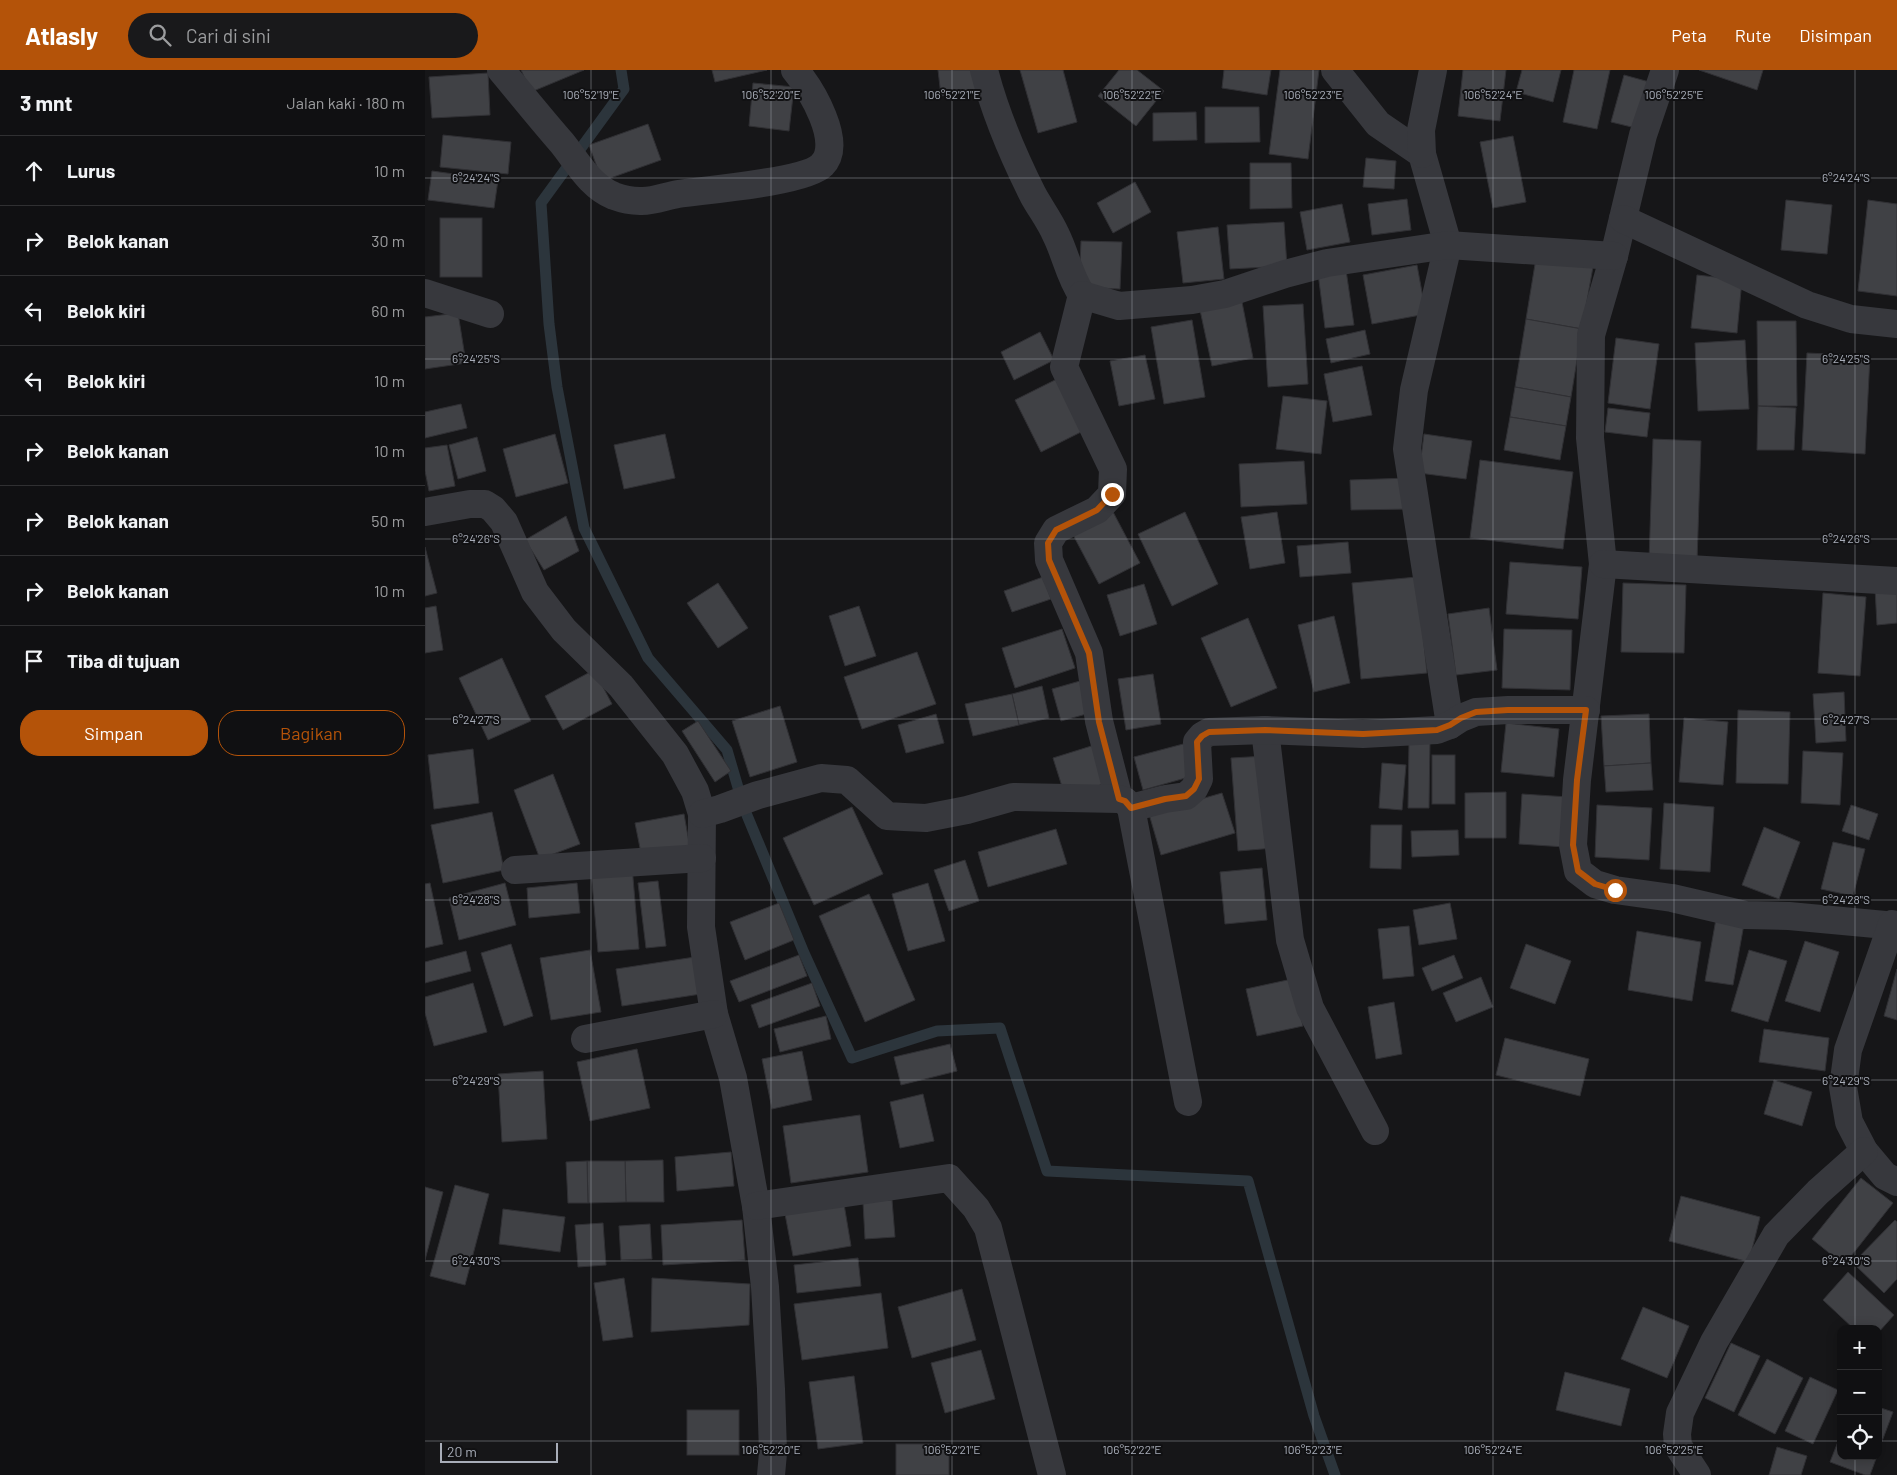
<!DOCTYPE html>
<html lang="id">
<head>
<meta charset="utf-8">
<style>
  :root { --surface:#101012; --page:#19191b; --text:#f1f3f6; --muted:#9c9d9f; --line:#303032; --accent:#b45309 }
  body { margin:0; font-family:Barlow,sans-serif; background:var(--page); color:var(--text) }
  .controls { position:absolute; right:15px; bottom:15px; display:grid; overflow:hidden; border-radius:10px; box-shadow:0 2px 12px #0003 }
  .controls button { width:45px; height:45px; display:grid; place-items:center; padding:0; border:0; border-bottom:1px solid var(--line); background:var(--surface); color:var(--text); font:25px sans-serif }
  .scale { position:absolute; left:15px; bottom:12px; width:118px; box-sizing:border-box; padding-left:5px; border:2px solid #a8adb8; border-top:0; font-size:14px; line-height:18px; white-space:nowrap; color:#a8adb8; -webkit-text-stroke:4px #111113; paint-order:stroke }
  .stop { position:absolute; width:15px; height:15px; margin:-11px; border:4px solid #b45309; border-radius:50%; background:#fff }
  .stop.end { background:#b45309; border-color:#fff; box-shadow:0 1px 5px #0008 }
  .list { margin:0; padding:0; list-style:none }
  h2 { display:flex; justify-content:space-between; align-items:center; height:65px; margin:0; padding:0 20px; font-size:21px }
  h2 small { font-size:16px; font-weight:400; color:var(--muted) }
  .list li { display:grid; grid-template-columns:32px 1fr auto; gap:15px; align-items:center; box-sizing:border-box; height:70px; padding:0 20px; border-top:1px solid var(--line) }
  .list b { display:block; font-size:19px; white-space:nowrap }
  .list em { font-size:16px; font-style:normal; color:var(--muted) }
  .actions { display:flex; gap:10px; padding:15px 20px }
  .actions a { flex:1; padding:11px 0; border:1px solid var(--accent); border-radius:20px; text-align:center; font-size:18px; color:var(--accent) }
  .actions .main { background:var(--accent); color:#fff }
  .icon { flex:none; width:28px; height:28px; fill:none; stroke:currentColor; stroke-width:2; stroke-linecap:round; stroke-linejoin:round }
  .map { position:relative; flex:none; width:1472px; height:1405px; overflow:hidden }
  header { display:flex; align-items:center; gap:30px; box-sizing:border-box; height:70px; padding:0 25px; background:var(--accent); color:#fff }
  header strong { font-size:24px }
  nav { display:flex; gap:28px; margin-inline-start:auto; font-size:18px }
  .search { width:350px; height:45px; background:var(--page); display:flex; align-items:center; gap:12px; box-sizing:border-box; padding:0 18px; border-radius:28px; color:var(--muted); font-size:19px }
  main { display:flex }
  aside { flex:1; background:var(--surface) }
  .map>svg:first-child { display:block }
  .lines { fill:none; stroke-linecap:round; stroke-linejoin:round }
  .stream { stroke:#2c353c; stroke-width:11 }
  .building { fill:#404145; stroke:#303034 }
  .minor { stroke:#37383d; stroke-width:28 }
  .route { stroke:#b45309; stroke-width:6 }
  .ticks { fill:none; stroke:#a8adb8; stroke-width:1; stroke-opacity:0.45 }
  .ticks-label { font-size:12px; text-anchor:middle; fill:#a8adb8; stroke:#111113; stroke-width:4; stroke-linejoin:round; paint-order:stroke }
</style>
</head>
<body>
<header>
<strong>Atlasly</strong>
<div class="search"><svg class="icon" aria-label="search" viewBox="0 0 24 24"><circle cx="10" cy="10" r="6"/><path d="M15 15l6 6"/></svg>Cari di sini</div>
<nav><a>Peta</a><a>Rute</a><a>Disimpan</a></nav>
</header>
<main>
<aside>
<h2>3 mnt<small>Jalan kaki · 180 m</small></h2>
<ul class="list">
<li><svg class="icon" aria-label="ahead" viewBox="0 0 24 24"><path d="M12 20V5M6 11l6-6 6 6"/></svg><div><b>Lurus</b></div><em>10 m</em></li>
<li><svg class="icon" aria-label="right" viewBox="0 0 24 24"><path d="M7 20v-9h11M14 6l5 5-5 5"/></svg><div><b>Belok kanan</b></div><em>30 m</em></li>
<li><svg class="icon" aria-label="left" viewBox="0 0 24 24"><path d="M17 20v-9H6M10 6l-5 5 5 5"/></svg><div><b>Belok kiri</b></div><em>60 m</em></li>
<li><svg class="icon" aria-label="left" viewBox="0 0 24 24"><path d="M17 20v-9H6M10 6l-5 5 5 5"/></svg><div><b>Belok kiri</b></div><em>10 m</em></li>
<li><svg class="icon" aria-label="right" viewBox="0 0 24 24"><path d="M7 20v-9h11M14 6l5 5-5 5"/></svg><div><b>Belok kanan</b></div><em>10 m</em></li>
<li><svg class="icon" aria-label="right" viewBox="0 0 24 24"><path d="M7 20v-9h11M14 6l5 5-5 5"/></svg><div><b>Belok kanan</b></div><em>50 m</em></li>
<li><svg class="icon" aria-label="right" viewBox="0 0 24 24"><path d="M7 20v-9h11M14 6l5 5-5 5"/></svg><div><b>Belok kanan</b></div><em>10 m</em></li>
<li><svg class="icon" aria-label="arrive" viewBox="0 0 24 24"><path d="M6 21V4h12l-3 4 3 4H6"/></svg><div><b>Tiba di tujuan</b></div></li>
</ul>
<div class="actions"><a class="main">Simpan</a><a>Bagikan</a></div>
</aside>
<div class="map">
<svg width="1472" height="1405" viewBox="0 0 1472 1405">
  <rect width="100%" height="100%" fill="#161618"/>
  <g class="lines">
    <path class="stream" d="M196,0L199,19L116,133L124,254L132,317L159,458L223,588L302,680L319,738L379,883L427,988L512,961L575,958L622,1101L823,1111L889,1346L910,1405"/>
  </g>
  <g class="building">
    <path d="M96,0H159L106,22Z"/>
    <path d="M287,0H342L290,12Z"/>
    <path d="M513,0H555L558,20L516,26Z"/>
    <path d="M595,0H638L652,52L613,63Z"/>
    <path d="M694,0H712L739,21L711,56L673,26Z"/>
    <path d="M799,0H846L842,25L797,18Z"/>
    <path d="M855,0H894L883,89L844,84Z"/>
    <path d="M1038,0H1081L1075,51L1033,46Z"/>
    <path d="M1097,0H1136L1128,32L1091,22Z"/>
    <path d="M1149,0H1185L1172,59L1138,52Z"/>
    <path d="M1274,0H1338L1332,20Z"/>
    <path d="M63,3L65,45L7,48L4,7Z"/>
    <path d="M1199,5L1228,13L1215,59L1186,52Z"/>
    <path d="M328,13L369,17L364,61L324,56Z"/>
    <path d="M780,37H834L835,72L780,73Z"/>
    <path d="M771,42L772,70L728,71V43Z"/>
    <path d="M223,54L236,90L177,111L164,75Z"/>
    <path d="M18,65L86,72L83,104L15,97Z"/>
    <path d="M1088,66L1101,132L1068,138L1055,72Z"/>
    <path d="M941,88L971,91L969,119L938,117Z"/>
    <path d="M825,93H866L867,138L825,139Z"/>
    <path d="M7,101L73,110L69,138L3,130Z"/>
    <path d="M710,112L726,142L688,163L672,133Z"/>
    <path d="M982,129L986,160L947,165L943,134Z"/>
    <path d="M1361,130L1407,135L1402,184L1356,180Z"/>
    <path d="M1443,130L1472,134V226L1433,221Z"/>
    <path d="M917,134L925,172L882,180L875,142Z"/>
    <rect x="15" y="148" width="42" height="59"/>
    <path d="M859,152L862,196L805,199L802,155Z"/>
    <path d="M793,157L799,209L758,213L752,162Z"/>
    <path d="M656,171L697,172L695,219L654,217Z"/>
    <path d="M1112,182L1169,191L1157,259L1101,249Z"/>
    <path d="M992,195L1001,244L947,254L938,205Z"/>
    <path d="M921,200L929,255L900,258L893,203Z"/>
    <path d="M1272,205L1317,210L1312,263L1266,258Z"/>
    <path d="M817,232L828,288L787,296L775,240Z"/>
    <path d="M878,234L883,314L843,317L838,236Z"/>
    <path d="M33,243L41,293L0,299V247Z"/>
    <path d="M1101,249L1157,259L1146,327L1090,317Z"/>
    <path d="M767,250L780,327L739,334L726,257Z"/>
    <path d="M1332,251H1371L1372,336H1333Z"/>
    <path d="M940,260L945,284L906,293L901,269Z"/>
    <path d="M615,262L629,290L589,310L576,282Z"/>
    <path d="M1191,268L1234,274L1225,339L1183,333Z"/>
    <path d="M1320,270L1324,339L1273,341L1270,273Z"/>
    <path d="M1382,283L1445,286L1440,384L1377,380Z"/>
    <path d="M720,285L730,329L694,336L685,291Z"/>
    <path d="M937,296L947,345L908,352L899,304Z"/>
    <path d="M634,308L660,360L616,382L590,330Z"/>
    <path d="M1090,317L1146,327L1141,356L1085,347Z"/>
    <path d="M858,326L902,331L896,384L851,379Z"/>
    <path d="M36,334L42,358L0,368V342Z"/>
    <path d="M1333,336L1371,338L1369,380H1332Z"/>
    <path d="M1183,338L1225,343L1222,367L1180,362Z"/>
    <path d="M1085,347L1141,356L1135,390L1079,380Z"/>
    <path d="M130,364L143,413L91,427L78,379Z"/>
    <path d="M240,364L250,408L199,419L189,375Z"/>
    <path d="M999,364L1047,371L1041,409L994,403Z"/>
    <path d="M52,367L61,401L33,409L24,375Z"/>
    <path d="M1228,369L1276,371L1272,492L1224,491Z"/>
    <path d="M22,375L30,416L4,421L0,401V378Z"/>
    <path d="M1055,390L1148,402L1138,479L1045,468Z"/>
    <path d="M879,391L882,434L816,437L814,394Z"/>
    <path d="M984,408L986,439L926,440L925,410Z"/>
    <path d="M687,440L715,493L674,514L646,461Z"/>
    <path d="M760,442L793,514L747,536L713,464Z"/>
    <path d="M852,442L860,493L825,499L816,447Z"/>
    <path d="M141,446L154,481L119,500L100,470Z"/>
    <path d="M923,472L926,503L875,507L872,476Z"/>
    <path d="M0,477L12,523L0,526Z"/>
    <path d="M1085,492L1157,497L1153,549L1081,544Z"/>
    <path d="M618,507L626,529L587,542L579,521Z"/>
    <path d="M992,507L1002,603L936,609L927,513Z"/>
    <path d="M293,513L323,558L293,578L262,533Z"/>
    <path d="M1198,513L1261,515L1259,583L1196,582Z"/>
    <path d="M719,514L732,554L695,566L682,525Z"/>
    <path d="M1472,517V553L1452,555L1450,518Z"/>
    <path d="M1398,523L1441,527L1435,606L1393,603Z"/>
    <path d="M11,536L18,580L0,583V538Z"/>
    <path d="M434,536L451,586L420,596L404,546Z"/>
    <path d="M1064,538L1072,600L1031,605L1023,544Z"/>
    <path d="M909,546L925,613L889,622L873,555Z"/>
    <path d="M823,548L852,618L806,637L776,568Z"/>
    <path d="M637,559L650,598L590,618L577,578Z"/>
    <path d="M1079,559L1147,560L1145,620L1077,618Z"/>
    <path d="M492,582L511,634L437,659L419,607Z"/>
    <path d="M77,588L106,651L63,670L34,608Z"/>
    <path d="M169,600L187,634L138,660L120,626Z"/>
    <path d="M728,604L736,654L701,660L693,609Z"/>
    <path d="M655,611L665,643L636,651L627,619Z"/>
    <path d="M617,616L624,648L594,655L587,624Z"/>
    <path d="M1419,622L1421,671L1391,673L1388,624Z"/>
    <path d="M587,624L594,655L548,666L540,634Z"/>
    <path d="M355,636L372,692L325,707L307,651Z"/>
    <path d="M1313,640L1365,642L1363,714L1311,713Z"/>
    <path d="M511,644L519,673L481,683L473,655Z"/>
    <path d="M1224,644L1226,693L1179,696L1176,646Z"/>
    <path d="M1259,648L1303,652L1298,715L1254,712Z"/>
    <path d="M273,651L306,701L290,712L257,661Z"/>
    <path d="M1081,653L1134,659L1129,707L1076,702Z"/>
    <path d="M984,671H1005L1004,738H983Z"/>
    <path d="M676,673L688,711L640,726L628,688Z"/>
    <path d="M762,673L771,705L718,720L709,687Z"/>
    <path d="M48,679L54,733L9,739L3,685Z"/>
    <path d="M1378,681L1418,683L1415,735L1376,733Z"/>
    <rect x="1007" y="685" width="23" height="49"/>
    <path d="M841,686L849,778L813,781L806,688Z"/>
    <path d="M957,693L981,695L977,740L954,738Z"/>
    <path d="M1226,693L1228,720L1181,722L1179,696Z"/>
    <path d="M128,704L155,774L115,789L89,720Z"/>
    <path d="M1081,722V768H1040V723Z"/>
    <path d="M797,723L810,763L736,785L724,744Z"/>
    <path d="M1097,724L1144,727L1140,777L1094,774Z"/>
    <path d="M1239,733L1289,737L1285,802L1235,799Z"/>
    <path d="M1172,735L1227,738L1224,790L1170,787Z"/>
    <path d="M1426,735L1453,744L1444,770L1417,761Z"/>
    <path d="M427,737L458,804L389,835L358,768Z"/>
    <path d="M67,742L79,800L18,813L6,755Z"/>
    <path d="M259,744L265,778L217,788L210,753Z"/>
    <path d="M946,755H977L976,799L945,798Z"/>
    <path d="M1339,757L1375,772L1354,829L1317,815Z"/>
    <path d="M631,759L642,794L563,817L553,782Z"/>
    <path d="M1033,760L1034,785L987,787L986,761Z"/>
    <path d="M1408,772L1440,779L1428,826L1396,819Z"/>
    <path d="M540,790L554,831L524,841L509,800Z"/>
    <path d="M207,796L214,879L173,882L166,800Z"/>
    <path d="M837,798L842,850L800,854L795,802Z"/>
    <path d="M233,811L241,876L221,878L213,813Z"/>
    <path d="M5,813L18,874L0,878V814Z"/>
    <path d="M80,813L91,855L34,870L24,828Z"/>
    <path d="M152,813L155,843L104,848L102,818Z"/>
    <path d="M503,813L520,871L483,881L467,824Z"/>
    <path d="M444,824L490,930L440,952L394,846Z"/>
    <path d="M354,833L369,870L320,890L305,852Z"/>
    <path d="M1025,833L1032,869L994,875L988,840Z"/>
    <path d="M1291,849L1319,854L1308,915L1280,911Z"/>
    <path d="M984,856L989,906L958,909L953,859Z"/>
    <path d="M1212,861L1276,872L1267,931L1203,920Z"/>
    <path d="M1380,871L1414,882L1395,942L1360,931Z"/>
    <path d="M86,874L108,946L79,956L56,883Z"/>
    <path d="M1101,874L1146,891L1130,934L1085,918Z"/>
    <path d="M165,880L176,942L126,950L115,888Z"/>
    <path d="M1324,880L1362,891L1343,952L1306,941Z"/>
    <path d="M41,881L46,901L0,913V892Z"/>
    <path d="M374,885L382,906L314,932L305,911Z"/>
    <path d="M1029,885L1038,908L1007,921L997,898Z"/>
    <path d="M270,887L276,924L197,936L191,899Z"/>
    <path d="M1472,899V950L1459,946Z"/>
    <path d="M1056,907L1068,937L1031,952L1018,923Z"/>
    <path d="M867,909L878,956L832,966L821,919Z"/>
    <path d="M48,913L62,962L9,976L0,943V927Z"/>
    <path d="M387,913L395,936L334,958L326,935Z"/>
    <path d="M969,932L977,984L951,989L943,937Z"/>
    <path d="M401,946L406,969L355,982L349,959Z"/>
    <path d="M1339,959L1404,968L1400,1001L1334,992Z"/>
    <path d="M1080,968L1164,989L1155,1026L1071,1005Z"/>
    <path d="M525,974L532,1001L476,1015L469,987Z"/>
    <path d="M212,979L225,1038L165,1051L152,992Z"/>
    <path d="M377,981L387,1030L347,1039L337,989Z"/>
    <path d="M118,1001L122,1069L77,1072L73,1004Z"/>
    <path d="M1349,1010L1387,1022L1377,1056L1339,1044Z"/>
    <path d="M498,1024L509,1071L475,1078L465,1032Z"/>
    <path d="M435,1045L443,1102L366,1113L358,1056Z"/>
    <path d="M306,1082L309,1116L252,1121L250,1087Z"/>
    <path d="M238,1090L239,1132H201L200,1091Z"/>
    <path d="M162,1091H200L201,1132L163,1133Z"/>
    <path d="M162,1091L163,1133H143L141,1092Z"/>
    <path d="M1436,1108L1468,1133L1419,1195L1387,1169Z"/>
    <path d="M30,1115L64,1124L40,1215L5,1206Z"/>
    <path d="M0,1117L18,1122L0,1190Z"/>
    <path d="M1256,1126L1335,1147L1324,1192L1244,1171Z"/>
    <path d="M467,1130L470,1167L440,1169L438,1132Z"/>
    <path d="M419,1134L426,1176L368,1186L360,1144Z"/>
    <path d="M78,1139L140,1147L135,1182L74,1174Z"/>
    <path d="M317,1150L320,1190L238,1195L236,1155Z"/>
    <path d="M1470,1150L1472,1152V1209L1459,1223L1428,1193Z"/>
    <path d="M178,1153L181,1195L153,1197L150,1155Z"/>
    <path d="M225,1154L227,1189L196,1190L194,1156Z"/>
    <path d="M433,1188L436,1216L372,1223L369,1195Z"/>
    <path d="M1423,1202L1469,1245L1453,1263V1259H1429L1398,1230Z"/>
    <path d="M199,1208L208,1267L178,1271L169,1213Z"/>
    <path d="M227,1208L325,1214L324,1255L226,1262Z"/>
    <path d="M537,1219L551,1270L487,1288L473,1237Z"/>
    <path d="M456,1223L463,1278L377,1290L369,1234Z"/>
    <path d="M1218,1237L1264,1256L1242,1308L1196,1289Z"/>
    <path d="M1306,1273L1335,1286L1309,1342L1280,1328Z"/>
    <path d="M556,1280L570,1329L520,1343L506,1293Z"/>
    <path d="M1342,1289L1378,1308L1350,1364L1313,1345Z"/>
    <path d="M1140,1302L1205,1319L1196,1356L1131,1340Z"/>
    <path d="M429,1306L438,1373L393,1379L384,1312Z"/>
    <path d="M1385,1307L1413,1320L1388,1374L1360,1361Z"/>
    <path d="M1453,1337L1468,1342L1453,1382Z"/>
    <rect x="262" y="1340" width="52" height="45"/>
    <path d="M1416,1364V1386H1452L1445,1405H1440L1405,1392Z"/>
    <rect x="471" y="1374" width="53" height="31"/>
    <path d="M1352,1377L1382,1386L1376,1405H1344Z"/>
  </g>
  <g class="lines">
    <g class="minor">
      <path d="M76,0C96,24 116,49 137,73C153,93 165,116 189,126C197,129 208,131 215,131C227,132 241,126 253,124C280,120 381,112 397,95C419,73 386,19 370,0"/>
      <path d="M559,0C570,43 588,85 608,125C615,138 625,151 631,165C641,185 644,206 657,225"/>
      <path d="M910,0L953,54L997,84L1023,175L989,320L982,379L1025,655"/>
      <path d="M1240,0L1218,65L1189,186L1166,265L1165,368L1178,494L1152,710L1148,775L1153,801L1170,814L1190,820L1247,828L1320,845L1364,846L1472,856"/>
      <path d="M997,84L996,60L1008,0"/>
      <path d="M1198,149L1382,235L1426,249L1472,254"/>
      <path d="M0,223L65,244"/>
      <path d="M0,442L45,434H60L68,439L79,452L110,522L139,560L196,616L250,684L270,721L277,744L276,857L289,944L308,1008L331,1136L340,1217L346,1319L348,1383L346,1405"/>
      <path d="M1178,494L1472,511"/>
      <path d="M840,660L865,870L885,938L950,1061"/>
      <path d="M694,729L674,651L664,583L624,490L623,473L631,460L672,440L687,424L688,399L639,297L657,225L694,236L767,230L800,224L860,204L902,193L1023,175L1189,186"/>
      <path d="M706,738L740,729L761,726L769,719L774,709L772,672L777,666L784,662L840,660L938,664L1012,660L1025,655L1036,648L1051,642L1083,640H1161"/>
      <path d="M277,744L295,739L333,725L396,708L422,710L462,746L479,747L501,748L542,740L588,727L694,729L700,731L706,738L763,1032"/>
      <path d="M90,800L277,788"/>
      <path d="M1467,854L1423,980L1418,1017L1424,1052L1439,1081L1460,1106L1472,1112"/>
      <path d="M160,969L289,944"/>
      <path d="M331,1136L524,1108L551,1138L563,1158L627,1405"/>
      <path d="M1272,1405L1253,1376L1252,1364L1255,1343L1289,1272L1351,1165L1393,1122L1439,1081"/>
    </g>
  </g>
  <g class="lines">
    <path class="route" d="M687,424L672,440L631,460L623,473L624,490L664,583L674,652L694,729L700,731L706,738L740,729L761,726L769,719L774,709L772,672L777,666L784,662L840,660L938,664L1012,660L1025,655L1036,648L1051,642L1083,640H1161L1152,710L1148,775L1153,801L1170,814L1190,820"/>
  </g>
  <path class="ticks" d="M166,0V1405M346,0V1405M527,0V1405M707,0V1405M888,0V1405M1068,0V1405M1249,0V1405M1430,0V1259M0,108H1472M0,289H1472M0,469H1472M0,649H1472M0,830H1472M0,1010H1472M0,1191H1472M0,1371H1416M1453,1371H1472M1430,1386V1405"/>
  <g class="ticks-label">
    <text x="166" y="29">106°52'19"E</text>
    <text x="346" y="29">106°52'20"E</text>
    <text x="527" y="29">106°52'21"E</text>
    <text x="707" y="29">106°52'22"E</text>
    <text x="888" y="29">106°52'23"E</text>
    <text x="1068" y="29">106°52'24"E</text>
    <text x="1249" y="29">106°52'25"E</text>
    <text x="51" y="112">6°24'24"S</text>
    <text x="1421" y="112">6°24'24"S</text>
    <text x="51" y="293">6°24'25"S</text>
    <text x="1421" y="293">6°24'25"S</text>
    <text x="51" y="473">6°24'26"S</text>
    <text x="1421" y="473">6°24'26"S</text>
    <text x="51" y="654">6°24'27"S</text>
    <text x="1421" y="654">6°24'27"S</text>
    <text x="51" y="834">6°24'28"S</text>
    <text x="1421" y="834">6°24'28"S</text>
    <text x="51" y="1015">6°24'29"S</text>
    <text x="1421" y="1015">6°24'29"S</text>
    <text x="51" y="1195">6°24'30"S</text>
    <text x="1421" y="1195">6°24'30"S</text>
    <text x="346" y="1384">106°52'20"E</text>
    <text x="527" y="1384">106°52'21"E</text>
    <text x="707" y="1384">106°52'22"E</text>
    <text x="888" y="1384">106°52'23"E</text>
    <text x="1068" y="1384">106°52'24"E</text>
    <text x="1249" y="1384">106°52'25"E</text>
  </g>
</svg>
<div class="controls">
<button>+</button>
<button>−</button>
<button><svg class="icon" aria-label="locate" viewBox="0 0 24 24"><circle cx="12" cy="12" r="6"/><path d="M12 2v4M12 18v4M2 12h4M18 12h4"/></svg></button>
</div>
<div class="scale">20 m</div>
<div class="stop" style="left:1190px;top:820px"></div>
<div class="stop end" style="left:687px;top:424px"></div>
</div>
</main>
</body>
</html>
